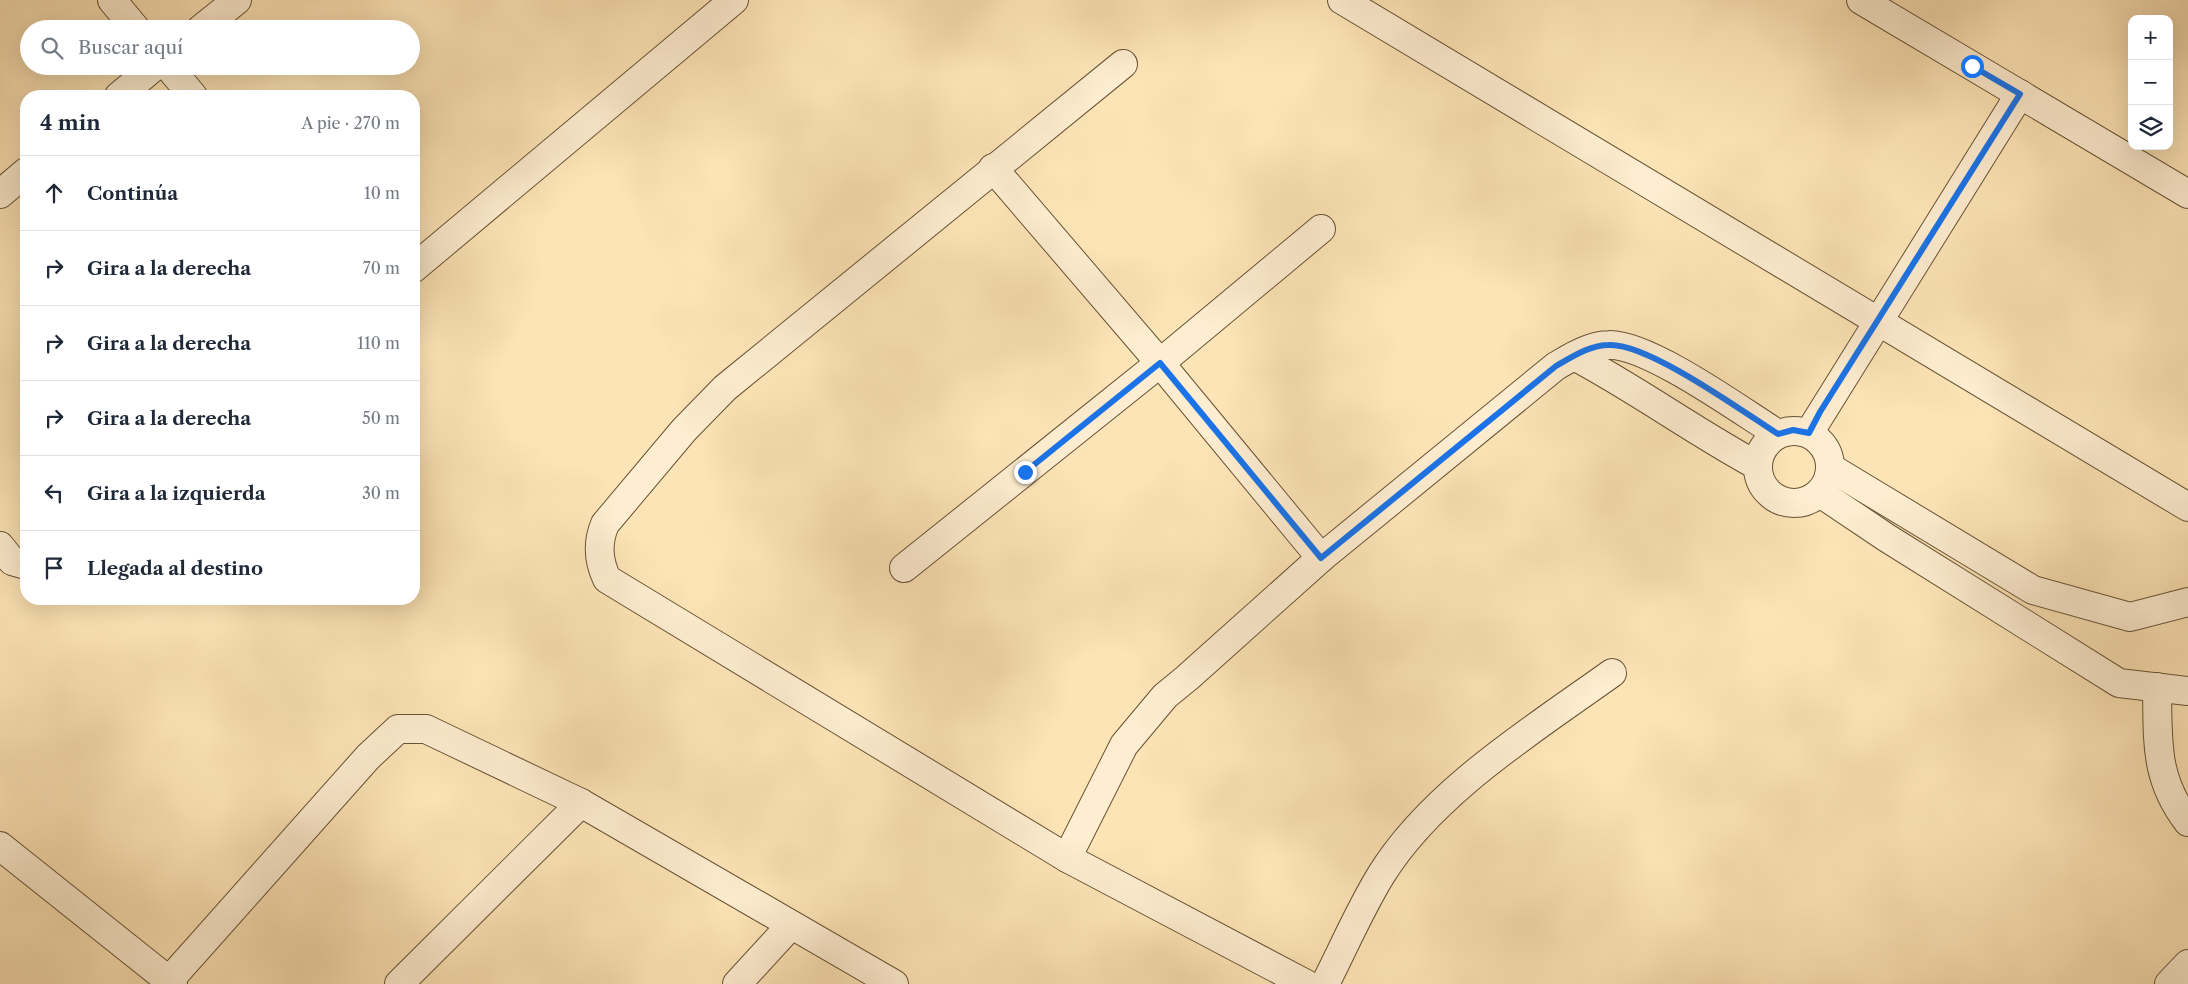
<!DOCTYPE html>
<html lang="es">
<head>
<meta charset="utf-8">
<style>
  :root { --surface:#fff; --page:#f6f6f7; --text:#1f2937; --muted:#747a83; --line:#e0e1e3 }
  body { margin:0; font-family:"Libre Caslon Text",serif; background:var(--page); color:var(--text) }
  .controls { position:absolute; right:15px; top:15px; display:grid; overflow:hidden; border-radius:10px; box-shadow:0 5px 20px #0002 }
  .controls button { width:45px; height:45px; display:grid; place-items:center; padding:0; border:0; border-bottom:1px solid var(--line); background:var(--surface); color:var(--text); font:25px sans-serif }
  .stop { position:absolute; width:15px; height:15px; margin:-11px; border:4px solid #1a73e8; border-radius:50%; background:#fff }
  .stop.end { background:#1a73e8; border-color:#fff; box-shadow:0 1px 5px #0008 }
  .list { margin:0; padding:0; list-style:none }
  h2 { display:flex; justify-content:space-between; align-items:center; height:65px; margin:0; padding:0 20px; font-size:21px }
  h2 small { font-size:16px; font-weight:400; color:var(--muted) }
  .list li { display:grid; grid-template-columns:32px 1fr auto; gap:15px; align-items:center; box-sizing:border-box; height:75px; padding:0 20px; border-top:1px solid var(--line) }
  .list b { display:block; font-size:19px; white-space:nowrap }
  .list em { font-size:16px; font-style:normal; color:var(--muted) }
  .icon { flex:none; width:28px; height:28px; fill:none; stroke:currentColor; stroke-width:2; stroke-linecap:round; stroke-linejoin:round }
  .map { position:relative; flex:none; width:2188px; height:984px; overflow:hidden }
  .search { position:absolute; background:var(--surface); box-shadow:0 5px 20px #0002; left:20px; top:20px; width:400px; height:55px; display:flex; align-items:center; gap:12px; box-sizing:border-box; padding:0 18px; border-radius:28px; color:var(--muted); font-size:19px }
  .panel { position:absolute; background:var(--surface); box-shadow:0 5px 20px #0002; left:20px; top:90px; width:400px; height:515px; border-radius:20px }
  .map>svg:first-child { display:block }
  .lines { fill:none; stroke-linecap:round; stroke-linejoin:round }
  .street-casing { stroke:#675334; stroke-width:30 }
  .street { stroke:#feedd0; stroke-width:28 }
  .route { stroke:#1a73e8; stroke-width:6 }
</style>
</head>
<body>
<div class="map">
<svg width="2188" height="984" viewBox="0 0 2188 984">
  <rect width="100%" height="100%" fill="#fde4b6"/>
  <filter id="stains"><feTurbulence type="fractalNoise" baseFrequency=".004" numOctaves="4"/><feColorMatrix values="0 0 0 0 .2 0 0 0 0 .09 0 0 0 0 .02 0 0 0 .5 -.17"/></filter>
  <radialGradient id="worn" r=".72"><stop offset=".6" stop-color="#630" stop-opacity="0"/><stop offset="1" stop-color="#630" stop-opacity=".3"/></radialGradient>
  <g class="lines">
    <g class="street-casing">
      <g id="street">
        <path d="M112,0L136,29"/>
        <path d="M1342,0L2188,507"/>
        <path d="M1861,0L2188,194"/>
        <path d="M201,29L237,0"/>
        <path d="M1123,64L725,388L684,430L605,524C597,543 598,560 607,579L1067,858L1306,984"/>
        <path d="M168,66L193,96"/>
        <path d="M119,96L155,66"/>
        <path d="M993,168L1160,363L1321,558"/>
        <path d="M0,194L26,172"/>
        <path d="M414,268L734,0"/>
        <path d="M1574,356C1638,390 1695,432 1758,466"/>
        <circle cx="1794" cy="467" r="36"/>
        <path d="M1809,433L2020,94"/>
        <path d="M1831,468L2033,590L2130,617L2188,602"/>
        <path d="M1820,493L1887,538L2119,683L2188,691"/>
        <path d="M0,546L12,561L26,565"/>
        <path d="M904,568L1160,363L1321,229"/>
        <path d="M2157,687C2158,740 2154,778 2188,822"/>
        <path d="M0,846L173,984"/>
        <path d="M1067,858L1124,745L1165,696L1187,678L1321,558L1556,366C1572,357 1591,345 1609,345C1649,344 1741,411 1778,434"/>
        <path d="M166,984L368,757L398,729H426L581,803L894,984"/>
        <path d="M399,984L581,803"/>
        <path d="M737,984L791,925"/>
        <path d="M1325,984C1343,949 1360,909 1381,875C1432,792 1534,729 1612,673"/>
        <path d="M2169,984L2188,964"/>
      </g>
    </g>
    <use href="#street" class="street"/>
  </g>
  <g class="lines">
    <path class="route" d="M1025,472L1160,363L1321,558L1556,366C1572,357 1590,345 1609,345C1648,343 1742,411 1778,434L1793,430L1809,433L1820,412L2020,94L1972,66"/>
  </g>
  <rect width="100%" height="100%" filter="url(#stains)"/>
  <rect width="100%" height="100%" fill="url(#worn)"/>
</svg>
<div class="controls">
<button>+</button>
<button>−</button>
<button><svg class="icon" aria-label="layers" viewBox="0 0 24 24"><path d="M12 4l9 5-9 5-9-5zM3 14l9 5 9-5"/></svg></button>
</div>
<div class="stop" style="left:1972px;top:66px"></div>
<div class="stop end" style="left:1025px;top:472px"></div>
<div class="search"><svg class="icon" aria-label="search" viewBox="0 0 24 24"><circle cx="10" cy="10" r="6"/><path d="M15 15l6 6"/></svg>Buscar aquí</div>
<section class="panel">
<h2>4 min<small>A pie · 270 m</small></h2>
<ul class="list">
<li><svg class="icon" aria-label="ahead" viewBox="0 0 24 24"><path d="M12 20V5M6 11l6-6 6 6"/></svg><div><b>Continúa</b></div><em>10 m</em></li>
<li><svg class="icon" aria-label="right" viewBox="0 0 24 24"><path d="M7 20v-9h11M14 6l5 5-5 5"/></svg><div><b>Gira a la derecha</b></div><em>70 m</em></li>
<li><svg class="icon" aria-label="right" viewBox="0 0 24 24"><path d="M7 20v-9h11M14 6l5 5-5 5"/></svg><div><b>Gira a la derecha</b></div><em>110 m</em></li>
<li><svg class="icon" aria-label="right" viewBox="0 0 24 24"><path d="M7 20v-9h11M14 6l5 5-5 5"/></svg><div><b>Gira a la derecha</b></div><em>50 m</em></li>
<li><svg class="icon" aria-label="left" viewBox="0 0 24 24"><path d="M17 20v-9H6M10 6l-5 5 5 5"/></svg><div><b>Gira a la izquierda</b></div><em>30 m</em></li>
<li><svg class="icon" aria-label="arrive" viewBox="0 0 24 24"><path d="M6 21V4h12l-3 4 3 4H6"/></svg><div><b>Llegada al destino</b></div></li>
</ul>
</section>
</div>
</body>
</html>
